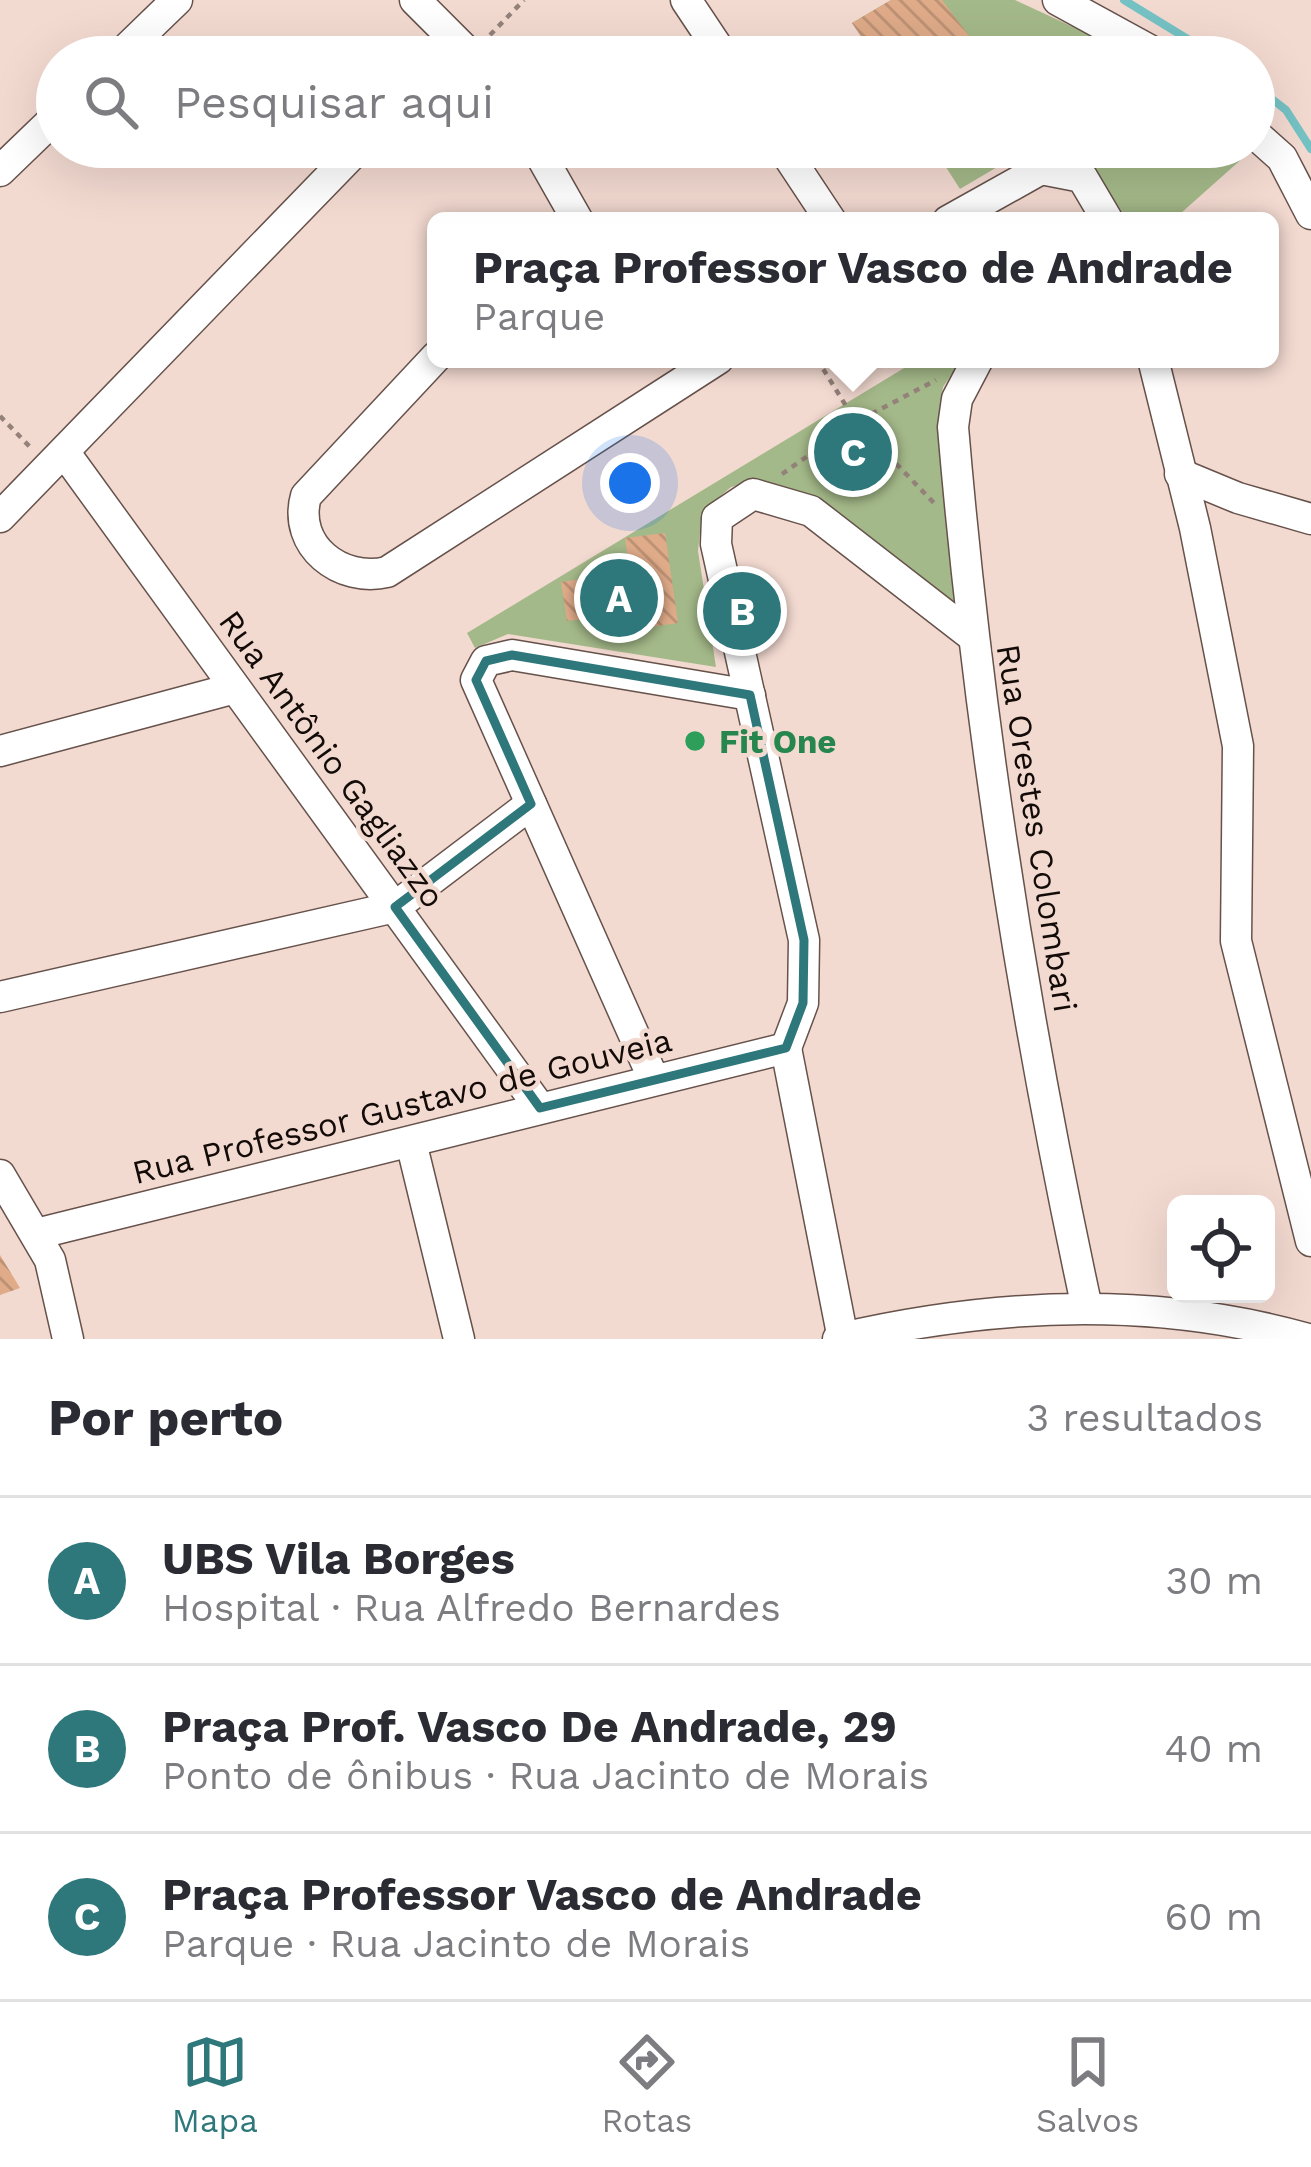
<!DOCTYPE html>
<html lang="pt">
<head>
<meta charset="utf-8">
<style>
  :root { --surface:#fff; --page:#f7f7f7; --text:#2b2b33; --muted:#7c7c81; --line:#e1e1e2; --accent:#2e777b }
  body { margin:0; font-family:"Work Sans",sans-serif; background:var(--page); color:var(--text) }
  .controls { position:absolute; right:36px; bottom:36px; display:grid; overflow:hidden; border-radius:18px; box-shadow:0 12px 48px #0002 }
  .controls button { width:108px; height:108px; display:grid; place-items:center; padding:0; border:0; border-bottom:3px solid var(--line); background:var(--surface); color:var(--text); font:60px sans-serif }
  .you { position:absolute; left:630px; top:483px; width:42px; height:42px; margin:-30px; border:9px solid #fff; border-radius:50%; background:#1a73e8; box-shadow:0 0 0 18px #1a73e833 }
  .badge { display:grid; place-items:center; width:78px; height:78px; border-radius:50%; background:var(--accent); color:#fff; font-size:39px; font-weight:700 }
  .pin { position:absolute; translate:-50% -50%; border:6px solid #fff; box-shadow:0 3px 12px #0006 }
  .popup { position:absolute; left:427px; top:212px; width:852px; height:156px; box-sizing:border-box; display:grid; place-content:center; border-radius:18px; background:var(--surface); filter:drop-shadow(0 3px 9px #0005); font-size:39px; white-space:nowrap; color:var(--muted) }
  .popup b { font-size:45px; color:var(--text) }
  .popup::after { content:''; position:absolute; left:50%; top:100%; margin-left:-24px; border:24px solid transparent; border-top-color:var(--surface) }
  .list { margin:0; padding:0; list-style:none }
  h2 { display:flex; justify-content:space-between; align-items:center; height:156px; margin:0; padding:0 48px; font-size:51px }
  h2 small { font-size:39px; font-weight:400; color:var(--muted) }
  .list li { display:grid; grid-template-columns:78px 1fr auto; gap:36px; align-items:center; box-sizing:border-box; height:168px; padding:0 48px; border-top:3px solid var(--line) }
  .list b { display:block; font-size:45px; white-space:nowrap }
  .list p { margin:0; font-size:39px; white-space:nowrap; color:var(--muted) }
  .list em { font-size:39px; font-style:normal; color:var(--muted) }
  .icon { flex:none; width:66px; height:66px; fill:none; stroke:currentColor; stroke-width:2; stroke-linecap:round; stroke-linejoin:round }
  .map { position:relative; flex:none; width:1311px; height:1339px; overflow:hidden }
  .search { position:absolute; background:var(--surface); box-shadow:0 12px 48px #0002; left:36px; right:36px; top:36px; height:132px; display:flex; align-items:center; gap:30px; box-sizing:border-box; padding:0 42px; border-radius:66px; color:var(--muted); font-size:45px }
  .sheet { height:660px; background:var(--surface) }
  nav { display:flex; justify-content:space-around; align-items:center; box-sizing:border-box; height:168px; border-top:3px solid var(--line); background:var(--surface); font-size:33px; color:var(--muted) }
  nav a { display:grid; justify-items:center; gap:6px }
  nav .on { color:var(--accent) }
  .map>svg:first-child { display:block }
  .green { fill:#a4b989 }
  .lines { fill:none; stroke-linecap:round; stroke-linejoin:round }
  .stream { stroke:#75c2c4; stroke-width:8 }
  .building { fill:url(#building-back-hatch) }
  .minor-casing { stroke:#66524b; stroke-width:33 }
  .path { stroke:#93817a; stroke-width:4.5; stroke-dasharray:6 6; stroke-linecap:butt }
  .minor { stroke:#fff; stroke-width:30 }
  .marked { fill:none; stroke:#2e777b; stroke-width:9; stroke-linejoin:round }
  .leisure-dot { fill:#2e9e5b; stroke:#f3dad1; stroke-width:4.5 }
  .labels { text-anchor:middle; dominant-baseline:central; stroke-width:9; stroke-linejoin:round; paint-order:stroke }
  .leisure-label { font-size:33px; font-weight:bold; fill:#27864d; stroke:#f3dad1; text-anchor:start }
  .street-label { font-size:33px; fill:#130b08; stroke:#f3dad1 }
</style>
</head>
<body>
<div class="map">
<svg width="1311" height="1339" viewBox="0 0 1311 1339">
  <defs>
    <pattern id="building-back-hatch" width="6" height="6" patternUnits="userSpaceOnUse" patternTransform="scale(3)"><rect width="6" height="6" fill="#dfab89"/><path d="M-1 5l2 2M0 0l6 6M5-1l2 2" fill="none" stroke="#be9275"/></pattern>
  </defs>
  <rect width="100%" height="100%" fill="#f3dad1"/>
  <g class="green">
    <path d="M891,0H1015L1138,57H875L852,23Z"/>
    <path d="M933,147H1031L960,189Z"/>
    <path d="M1050,147H1251L1253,149L1172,221H1129L1076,149Z"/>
    <path d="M919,359H962L943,387L938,423L957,610L759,481L731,487L702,512L698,551L716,667L508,634L475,648L467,633Z"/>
  </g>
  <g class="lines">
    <g class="stream">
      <path d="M1124,0L1217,57"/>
      <path d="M1254,85L1286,110L1311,149"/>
    </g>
  </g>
  <g class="building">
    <path d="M891,0H942L985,57H875L852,23Z"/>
    <path d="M665,533L678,623L623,631L621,614L567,621L561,582L630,572L625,538Z"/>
    <path d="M0,1255L20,1288L0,1295Z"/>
  </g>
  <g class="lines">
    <g class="minor-casing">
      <g id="minor">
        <path d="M415,0L472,57"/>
        <path d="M686,0L724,57"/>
        <path d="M1058,0L1162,57"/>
        <path d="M118,57L177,0"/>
        <path d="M1254,133L1282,158L1311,214"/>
        <path d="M536,147L578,221"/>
        <path d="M782,147L831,221"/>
        <path d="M0,171L57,116"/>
        <path d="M948,221L1041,169L1082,177L1108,221"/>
        <path d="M436,357L306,496C292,546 341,583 387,572L718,359"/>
        <path d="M978,359L957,399L953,427C978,724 1024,1017 1087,1308"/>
        <path d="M1153,359L1195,528L1238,746L1236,941L1311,1241"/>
        <path d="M65,453L540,1108"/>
        <path d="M1180,474L1238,498L1311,519"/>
        <path d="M0,517L359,147"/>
        <path d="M0,751L235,688"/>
        <path d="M0,997L395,907L531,804"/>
        <path d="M786,1048L803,1003L804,940L716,544L717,518L753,494L811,511L971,635"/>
        <path d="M786,1048L843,1339"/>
        <path d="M654,1080L476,680L486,661L512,655L750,695"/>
        <path d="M411,1142L459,1339"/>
        <path d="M0,1175L50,1260L68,1339"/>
        <path d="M36,1234L786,1048"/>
        <path d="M838,1339C993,1303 1152,1295 1308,1339"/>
      </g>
    </g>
    <g class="path">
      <path d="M490,35L524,0"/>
      <path d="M817,359L856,422L934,503"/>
      <path d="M0,416L30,447"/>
      <path d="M782,474L856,422L936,380"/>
    </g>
    <use href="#minor" class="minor"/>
  </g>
  <path class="marked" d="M512,655L750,695L804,940L803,1003L786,1048L540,1108L395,907L531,804L476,680L486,661Z"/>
  <circle class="leisure-dot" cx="695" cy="741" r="12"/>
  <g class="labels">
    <g class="leisure-label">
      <text x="719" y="741">Fit One</text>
    </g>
    <g class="street-label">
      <text transform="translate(332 759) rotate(54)">Rua Antônio Gagliazzo</text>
      <text transform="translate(1037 828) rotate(81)">Rua Orestes Colombari</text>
      <text transform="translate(402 1106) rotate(-14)">Rua Professor Gustavo de Gouveia</text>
    </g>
  </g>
</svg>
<div class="controls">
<button><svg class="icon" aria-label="locate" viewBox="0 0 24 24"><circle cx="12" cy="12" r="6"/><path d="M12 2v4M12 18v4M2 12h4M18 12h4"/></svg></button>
</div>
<div class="you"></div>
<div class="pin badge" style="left:619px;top:598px">A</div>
<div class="pin badge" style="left:742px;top:611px">B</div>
<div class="pin badge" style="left:853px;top:452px">C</div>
<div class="popup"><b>Praça Professor Vasco de Andrade</b>Parque</div>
<div class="search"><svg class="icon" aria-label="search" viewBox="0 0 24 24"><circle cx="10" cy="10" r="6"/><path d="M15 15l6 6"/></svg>Pesquisar aqui</div>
</div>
<section class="sheet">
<h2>Por perto<small>3 resultados</small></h2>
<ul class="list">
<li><span class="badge">A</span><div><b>UBS Vila Borges</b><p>Hospital · Rua Alfredo Bernardes</p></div><em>30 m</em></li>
<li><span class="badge">B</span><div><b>Praça Prof. Vasco De Andrade, 29</b><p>Ponto de ônibus · Rua Jacinto de Morais</p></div><em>40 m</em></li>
<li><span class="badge">C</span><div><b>Praça Professor Vasco de Andrade</b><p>Parque · Rua Jacinto de Morais</p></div><em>60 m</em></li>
</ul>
</section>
<nav>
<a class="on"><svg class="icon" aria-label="map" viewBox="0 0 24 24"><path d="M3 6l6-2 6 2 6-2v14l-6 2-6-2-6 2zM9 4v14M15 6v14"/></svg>Mapa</a>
<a><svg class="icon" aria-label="directions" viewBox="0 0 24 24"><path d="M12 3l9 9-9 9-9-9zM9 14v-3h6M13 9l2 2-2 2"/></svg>Rotas</a>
<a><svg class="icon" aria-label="saved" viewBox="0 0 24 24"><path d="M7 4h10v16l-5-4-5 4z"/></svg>Salvos</a>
</nav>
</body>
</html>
